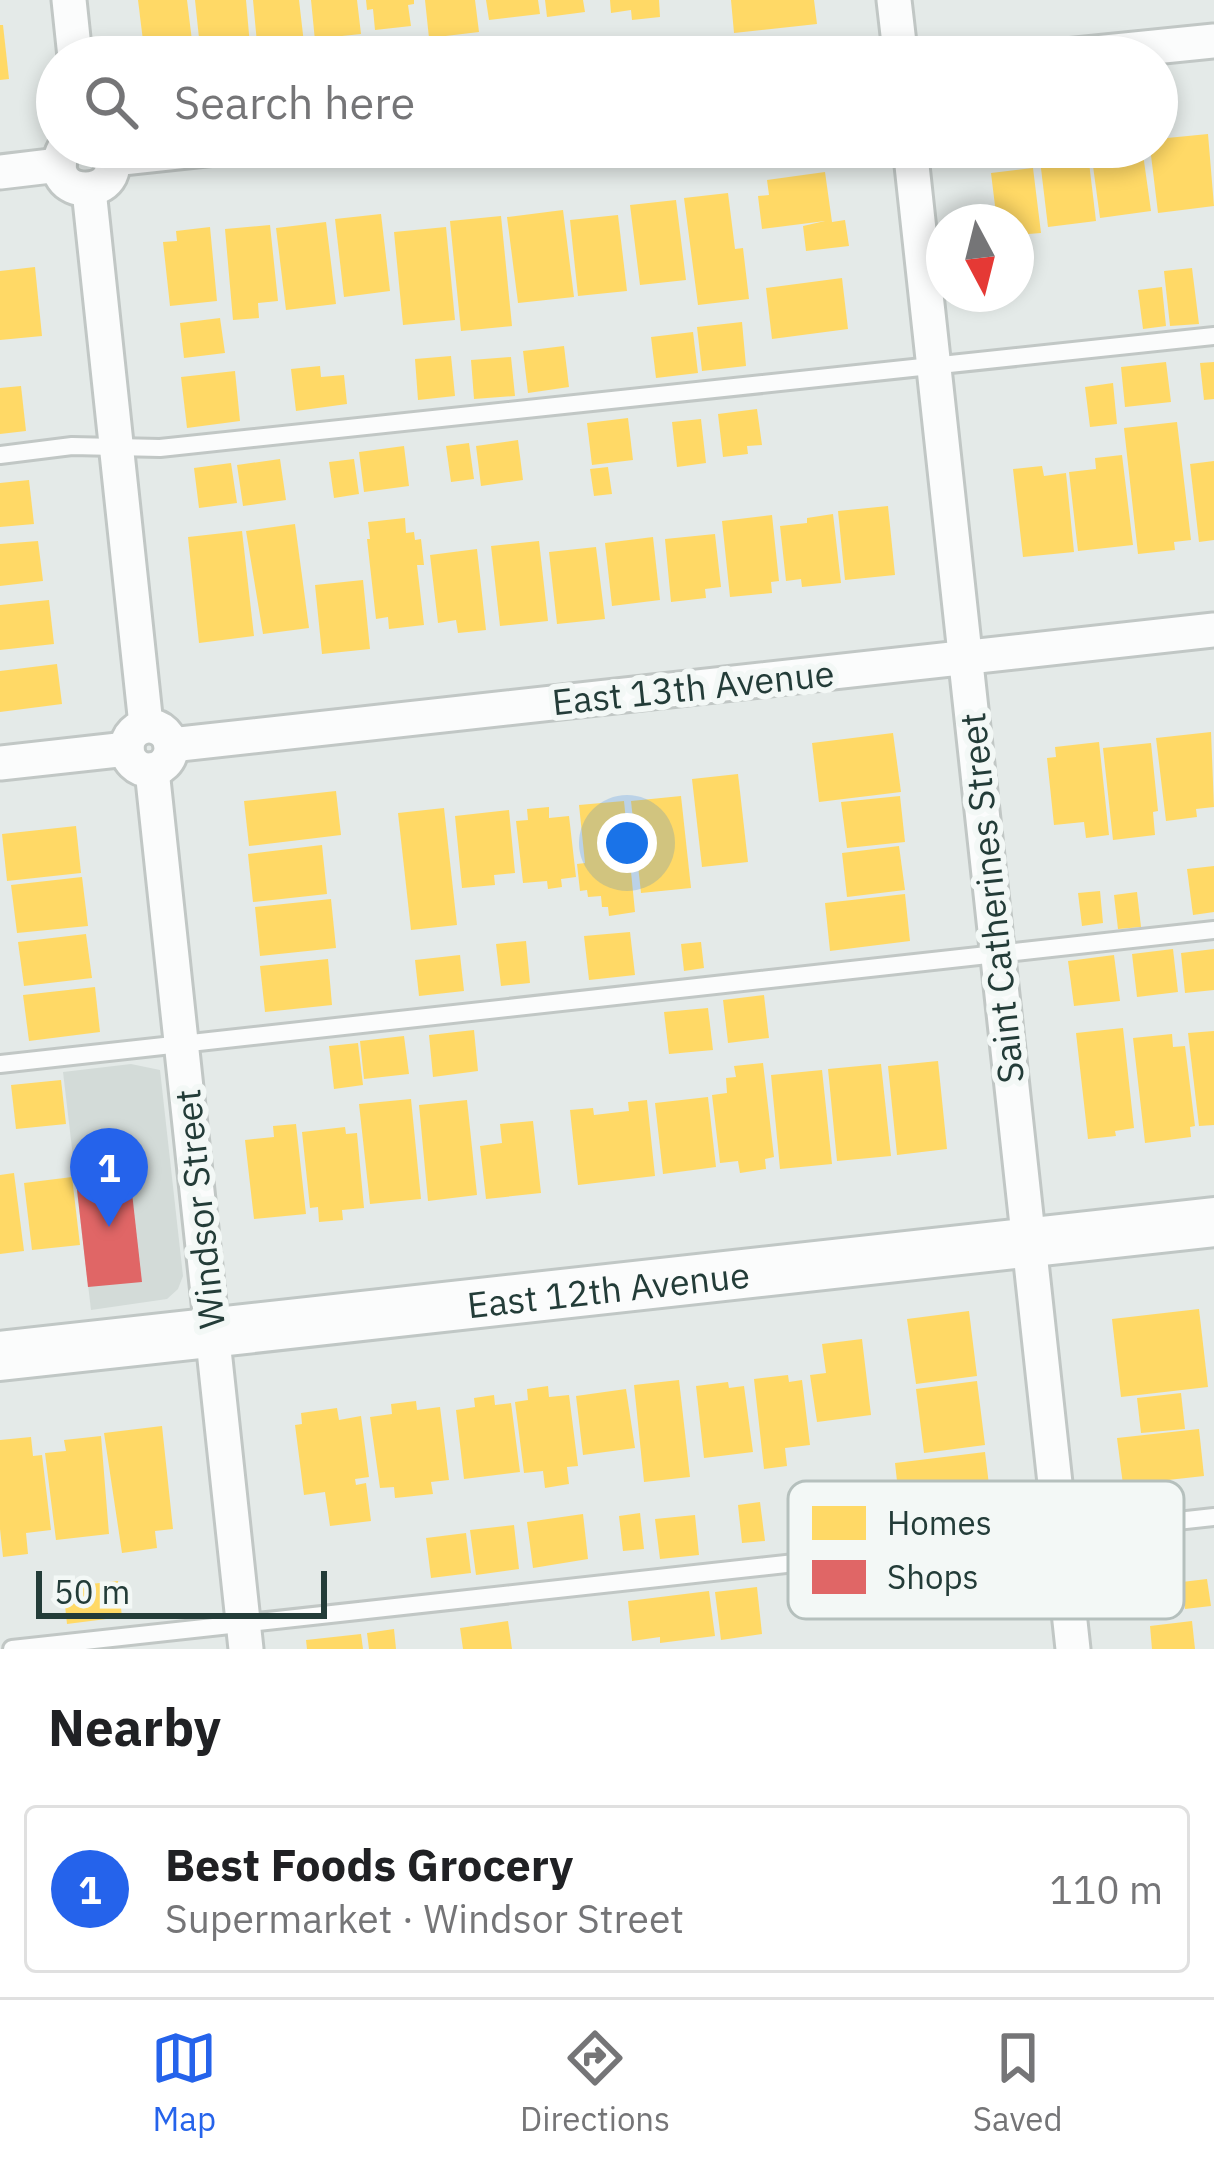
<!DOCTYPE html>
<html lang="en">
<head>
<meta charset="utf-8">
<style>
  :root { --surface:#fff; --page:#f6f6f6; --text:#202124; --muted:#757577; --line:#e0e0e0; --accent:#2563eb }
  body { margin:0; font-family:"IBM Plex Sans",sans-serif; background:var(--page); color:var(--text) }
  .compass { position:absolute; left:926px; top:204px; width:108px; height:108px; border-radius:50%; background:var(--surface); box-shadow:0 6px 18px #0003; rotate:173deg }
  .scale { position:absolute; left:36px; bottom:30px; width:291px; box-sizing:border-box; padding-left:12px; border:6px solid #233c38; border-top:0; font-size:33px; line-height:42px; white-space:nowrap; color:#233c38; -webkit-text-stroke:9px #f3f8f6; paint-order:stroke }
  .you { position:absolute; left:627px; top:843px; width:42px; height:42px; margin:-30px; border:9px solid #fff; border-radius:50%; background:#1a73e8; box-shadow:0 0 0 18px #1a73e833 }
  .badge { display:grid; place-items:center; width:78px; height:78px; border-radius:50%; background:var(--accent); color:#fff; font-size:39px; font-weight:700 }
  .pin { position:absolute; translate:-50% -99px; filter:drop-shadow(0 3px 6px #0008) }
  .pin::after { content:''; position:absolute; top:63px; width:42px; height:36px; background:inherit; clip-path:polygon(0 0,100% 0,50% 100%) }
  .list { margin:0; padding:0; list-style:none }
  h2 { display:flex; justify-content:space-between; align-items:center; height:156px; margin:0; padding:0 48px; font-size:51px }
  h2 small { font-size:39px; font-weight:400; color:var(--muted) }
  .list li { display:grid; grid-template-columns:78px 1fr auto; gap:36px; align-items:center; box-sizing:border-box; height:168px; margin:0 24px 24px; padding:0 24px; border:3px solid var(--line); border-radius:12px }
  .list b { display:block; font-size:45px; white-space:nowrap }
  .list p { margin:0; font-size:39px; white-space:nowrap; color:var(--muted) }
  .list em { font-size:39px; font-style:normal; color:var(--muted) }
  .icon { flex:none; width:66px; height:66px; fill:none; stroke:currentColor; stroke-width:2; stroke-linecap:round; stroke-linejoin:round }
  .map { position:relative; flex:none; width:1214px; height:1649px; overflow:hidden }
  .search { position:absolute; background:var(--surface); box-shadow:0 6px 18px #0003; left:36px; right:36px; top:36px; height:132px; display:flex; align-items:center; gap:30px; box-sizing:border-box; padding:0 42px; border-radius:66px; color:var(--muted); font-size:45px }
  .sheet { height:348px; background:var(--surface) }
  nav { display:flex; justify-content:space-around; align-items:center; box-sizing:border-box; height:168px; border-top:3px solid var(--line); background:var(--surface); font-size:33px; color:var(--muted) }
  nav a { display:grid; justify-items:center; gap:6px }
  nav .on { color:var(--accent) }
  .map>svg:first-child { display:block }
  .built { fill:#d3dbd8 }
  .homes { fill:#ffd966 }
  .shops { fill:#e06666 }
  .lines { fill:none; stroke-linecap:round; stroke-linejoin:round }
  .lane-casing { stroke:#c1c7c5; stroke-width:22 }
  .street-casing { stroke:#c1c7c5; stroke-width:39 }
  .secondary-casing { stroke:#c0c7c5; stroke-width:54 }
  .lane { stroke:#fbfcfc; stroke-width:16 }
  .street { stroke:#fbfcfc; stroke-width:33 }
  .secondary { stroke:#fbfcfc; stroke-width:48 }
  .labels { text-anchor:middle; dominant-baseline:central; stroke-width:12; stroke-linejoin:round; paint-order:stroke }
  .street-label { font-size:36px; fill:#233c38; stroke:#f3f8f6 }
  .key { fill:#f3f8f6; stroke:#b5c0bd; stroke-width:3 }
  .key-label { font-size:33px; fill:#233c38 }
</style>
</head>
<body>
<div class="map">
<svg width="1214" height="1649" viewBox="0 0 1214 1649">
  <rect width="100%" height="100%" fill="#e4eae8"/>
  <path class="built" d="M131,1064L160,1070L183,1276L178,1289L167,1299L91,1310L63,1072Z"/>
  <g class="homes">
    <path d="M138,0H187L194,57H145Z"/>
    <path d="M195,0H246L251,57H201Z"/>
    <path d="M253,0H299L305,52L277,55L276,42L257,43Z"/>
    <path d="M311,0H357L361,34L342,36L343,48L316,51Z"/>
    <path d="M366,0H414V4L408,5L411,26L375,30L373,9L367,10Z"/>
    <path d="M425,0H475L479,32L429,38Z"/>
    <path d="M486,0H538L540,14L489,20Z"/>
    <path d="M545,0H583L585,12L547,17Z"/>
    <path d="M610,0H659L660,17L632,20L631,10L611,13Z"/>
    <path d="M731,0H814L817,24L734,33Z"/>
    <path d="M0,25H3L9,79L0,80Z"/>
    <path d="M1208,134L1214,206L1158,213L1150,147H1157V139Z"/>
    <path d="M1122,147H1142L1151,211L1100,218L1091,151Z"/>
    <path d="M1088,154L1096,221L1048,227L1040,160Z"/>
    <path d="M1033,168L1041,233L1016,235V222H997L991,173Z"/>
    <path d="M825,172L832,222L845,220L849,246L806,251L803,226L825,221L762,229L758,196L769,195L767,180Z"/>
    <path d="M728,193L735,249L743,248L749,299L698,305L684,198Z"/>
    <path d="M676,200L686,280L640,285L630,205Z"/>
    <path d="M563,210L574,297L518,303L507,217Z"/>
    <path d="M381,214L390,291L344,297L335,219Z"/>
    <path d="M618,215L627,291L578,296L570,220Z"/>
    <path d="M501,216L512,326L461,331L450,221Z"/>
    <path d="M326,222L336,304L286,310L276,228Z"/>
    <path d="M270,225L278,301L258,303L259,318L233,320L225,229Z"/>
    <path d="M210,227L217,301L170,306L163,242L177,241L176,231Z"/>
    <path d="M446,227L455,320L403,325L394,232Z"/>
    <path d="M35,267L42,336L0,340V271Z"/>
    <path d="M1192,268L1199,324L1170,326L1164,271Z"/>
    <path d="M842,278L848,329L772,339L766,288Z"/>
    <path d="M1162,287L1166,326L1143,329L1138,290Z"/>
    <path d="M220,318L225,353L184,358L180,323Z"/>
    <path d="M742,322L746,366L702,371L697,327Z"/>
    <path d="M693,332L698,373L656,378L651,337Z"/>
    <path d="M564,346L569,387L528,393L523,351Z"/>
    <path d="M451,356L455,396L418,400L415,359Z"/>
    <path d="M511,357L515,396L474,399L471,360Z"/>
    <path d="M1166,362L1171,402L1125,407L1121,367Z"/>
    <path d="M1214,362V399L1204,400L1200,363Z"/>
    <path d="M320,366L321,377L344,375L347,404L296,411L291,369Z"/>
    <path d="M235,371L240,421L187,428L181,377Z"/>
    <path d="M1113,383L1117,424L1090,427L1085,387Z"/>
    <path d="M21,386L26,431L0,434V388Z"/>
    <path d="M757,409L762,445L747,446L748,454L723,457L718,414Z"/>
    <path d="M628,418L633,460L592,465L587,423Z"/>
    <path d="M701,419L706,463L677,467L672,422Z"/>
    <path d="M1177,422L1191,540L1174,542L1175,550L1138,554L1124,428Z"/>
    <path d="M518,440L523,480L481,486L476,446Z"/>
    <path d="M469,443L474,479L451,482L446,446Z"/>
    <path d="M404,446L409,486L364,492L359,452Z"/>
    <path d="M1122,455L1133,545L1078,551L1069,472L1096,469L1095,458Z"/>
    <path d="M280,459L286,500L243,506L237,465Z"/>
    <path d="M354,459L359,494L334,498L329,462Z"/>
    <path d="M1214,461V540L1199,542L1190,464Z"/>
    <path d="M231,463L237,503L199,508L194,468Z"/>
    <path d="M1042,466L1044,476L1066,473L1074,552L1023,557L1013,469Z"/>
    <path d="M608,467L612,494L594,496L590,469Z"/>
    <path d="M29,480L34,524L0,527V483Z"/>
    <path d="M888,506L895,575L845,580L838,511Z"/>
    <path d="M833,514L841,583L802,587L801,579L786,581L780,526L807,523V518Z"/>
    <path d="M772,515L779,581L771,582L772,593L730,597L722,521Z"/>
    <path d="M405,518L406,533L414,532L415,540L421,539L424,565H417L424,625L389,629L388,617L376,619L367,539H370L368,522Z"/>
    <path d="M295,524L309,628L263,634L246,531Z"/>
    <path d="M242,531L254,636L199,643L188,537Z"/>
    <path d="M715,534L721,587L705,589L706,598L671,602L665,539Z"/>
    <path d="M653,537L660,600L612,606L605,543Z"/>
    <path d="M38,541L43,581L0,586V544Z"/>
    <path d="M539,541L548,621L500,626L491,546Z"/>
    <path d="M596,547L605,619L557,624L549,552Z"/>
    <path d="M477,549L486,630L458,633L456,620L438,623L430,555Z"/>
    <path d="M363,580L370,649L322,654L315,585Z"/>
    <path d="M49,600L54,644L0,650V605Z"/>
    <path d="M57,664L62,704L0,712V671Z"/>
    <path d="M1211,732L1214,807L1196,809L1197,817L1166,821L1156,738Z"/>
    <path d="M893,733L901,792L819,802L812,743Z"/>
    <path d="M1099,742L1109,835L1086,838L1084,822L1054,825L1047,758L1056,757L1055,747Z"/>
    <path d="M1151,743L1158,811L1153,812L1155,835L1113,840L1103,748Z"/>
    <path d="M738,774L748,862L702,867L692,779Z"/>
    <path d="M336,791L341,835L249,846L244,801Z"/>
    <path d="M681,796L691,888L641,893L631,801Z"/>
    <path d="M900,796L905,842L847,848L841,802Z"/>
    <path d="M624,801L635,912L609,916L608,907H602L601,896L588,897L587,890L580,891L577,864L585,863L579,805Z"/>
    <path d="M549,807V818L569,816L576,877L561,879L562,887L548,889L547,881L523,883L516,821L528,820L527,809Z"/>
    <path d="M444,808L457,925L411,930L398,813Z"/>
    <path d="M509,810L515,873L494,875L495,885L462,888L455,816Z"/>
    <path d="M76,826L81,873L7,881L2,834Z"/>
    <path d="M322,845L327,894L253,902L248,854Z"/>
    <path d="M899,846L905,890L847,897L842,853Z"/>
    <path d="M1214,866V912L1193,915L1187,869Z"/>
    <path d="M82,877L88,926L17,933L11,885Z"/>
    <path d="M1100,891L1103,923L1082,926L1078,893Z"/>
    <path d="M1137,892L1141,927L1118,929L1114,895Z"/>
    <path d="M905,894L910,941L830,951L825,903Z"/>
    <path d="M331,899L336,948L260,956L255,907Z"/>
    <path d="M630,932L635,975L589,980L584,936Z"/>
    <path d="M86,934L92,978L24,986L18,942Z"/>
    <path d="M526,941L530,983L501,986L496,944Z"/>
    <path d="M701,942L704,968L684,971L681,944Z"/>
    <path d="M1173,949L1178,992L1137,997L1132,954Z"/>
    <path d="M1214,949V990L1185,993L1181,953Z"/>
    <path d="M460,955L464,991L419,996L415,960Z"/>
    <path d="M1114,955L1120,1001L1074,1006L1068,961Z"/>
    <path d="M328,959L332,1005L265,1012L260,966Z"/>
    <path d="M95,987L100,1032L29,1041L23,995Z"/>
    <path d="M764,995L769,1038L728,1043L723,1000Z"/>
    <path d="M708,1008L713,1050L669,1054L664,1012Z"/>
    <path d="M1123,1028L1134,1128L1115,1131L1116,1136L1088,1139L1076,1033Z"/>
    <path d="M474,1030L478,1071L433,1077L429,1035Z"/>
    <path d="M1214,1031V1125L1199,1126L1188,1033Z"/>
    <path d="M1172,1034L1173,1047L1185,1046L1195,1126L1190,1127L1191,1137L1145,1143L1133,1038Z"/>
    <path d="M404,1036L409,1074L364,1079L360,1041Z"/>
    <path d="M358,1043L363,1085L334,1089L329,1046Z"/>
    <path d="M938,1061L947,1149L897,1155L888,1066Z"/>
    <path d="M763,1063L774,1157L765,1159L766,1169L740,1173L738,1161L720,1163L712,1095L727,1093L726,1078L736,1077L734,1066Z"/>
    <path d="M881,1064L891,1156L837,1161L828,1069Z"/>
    <path d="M822,1070L832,1164L780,1169L771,1075Z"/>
    <path d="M61,1080L66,1124L16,1129L11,1085Z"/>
    <path d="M708,1097L716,1167L663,1174L655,1103Z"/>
    <path d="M411,1099L421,1199L370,1204L359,1104Z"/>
    <path d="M467,1100L477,1195L428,1201L419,1105Z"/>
    <path d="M647,1100L655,1176L578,1185L570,1110L593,1108L594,1115L629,1111L628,1102Z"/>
    <path d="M533,1121L541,1193L486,1199L480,1146L502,1143L500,1124Z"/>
    <path d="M296,1124L306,1214L254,1219L245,1140L274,1137L273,1126Z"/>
    <path d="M345,1127L346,1134L357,1133L364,1208L342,1210L343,1220L319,1222L318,1207L310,1208L302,1132Z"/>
    <path d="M14,1173L24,1251L0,1254V1175Z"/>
    <path d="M72,1177L80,1245L32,1250L24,1183Z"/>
    <path d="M1199,1309L1208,1387L1121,1397L1112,1319Z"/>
    <path d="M969,1311L977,1376L916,1384L907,1319Z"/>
    <path d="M862,1339L871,1415L817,1422L810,1375L826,1373L822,1344Z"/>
    <path d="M788,1375L789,1382L802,1380L810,1445L785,1448L787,1466L764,1469L754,1379Z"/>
    <path d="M679,1380L690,1477L644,1482L634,1385Z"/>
    <path d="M977,1381L985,1445L924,1453L916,1389Z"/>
    <path d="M728,1382L729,1388L744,1386L753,1452L704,1458L696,1386Z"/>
    <path d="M548,1386L549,1397L569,1395L578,1466L567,1467L569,1484L545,1488L543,1471L524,1473L515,1402L528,1400L527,1389Z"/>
    <path d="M626,1389L635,1448L583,1455L576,1396Z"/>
    <path d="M1181,1393L1185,1429L1141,1433L1137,1398Z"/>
    <path d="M494,1395L495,1405L511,1403L520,1472L464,1479L456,1410L475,1407L474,1398Z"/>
    <path d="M416,1401L417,1410L440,1407L449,1480L431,1482L433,1494L395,1498L394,1487L380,1488L370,1417L392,1414L391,1404Z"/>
    <path d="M337,1408L339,1420L361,1416L369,1477L355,1479L356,1485L366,1483L371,1521L330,1526L325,1492L304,1495L295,1425L302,1424L301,1413Z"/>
    <path d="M162,1426L173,1529L155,1531L157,1548L122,1553L104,1433Z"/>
    <path d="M1199,1429L1204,1476L1123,1485L1117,1438Z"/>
    <path d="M101,1436L109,1534L56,1540L45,1453L66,1451L64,1440Z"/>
    <path d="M31,1437L33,1456L42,1455L51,1530L26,1533L28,1554L3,1557L0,1529V1440Z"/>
    <path d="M985,1452L993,1518L928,1526L923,1486L898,1490L895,1463Z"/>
    <path d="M760,1502L765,1541L742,1543L738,1505Z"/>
    <path d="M640,1513L644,1549L623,1551L619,1516Z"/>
    <path d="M583,1514L588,1559L533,1568L527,1522Z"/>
    <path d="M695,1515L699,1555L660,1559L655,1519Z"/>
    <path d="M514,1525L519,1569L476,1575L470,1530Z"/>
    <path d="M466,1533L471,1573L431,1578L426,1538Z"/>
    <path d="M1207,1579L1211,1606L1185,1609L1182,1582Z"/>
    <path d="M118,1581L122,1617L67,1624L63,1587Z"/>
    <path d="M757,1587L762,1634L721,1640L715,1592Z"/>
    <path d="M709,1591L715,1636L660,1643V1637L632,1641L628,1601Z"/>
    <path d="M508,1621L512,1649H463L460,1628Z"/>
    <path d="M1192,1621L1195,1649H1152L1150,1626Z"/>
    <path d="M394,1629L396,1649H369L367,1633Z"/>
    <path d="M361,1634L363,1649H307L306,1640Z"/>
  </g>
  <path class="shops" d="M129,1166L142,1282L88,1287L75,1172Z"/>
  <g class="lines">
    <g class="lane-casing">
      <g id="lane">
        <path d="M0,455L72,446L160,448L1214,336"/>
        <path d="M0,1064L1214,930"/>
        <path d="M12,1649L1214,1517"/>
      </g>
    </g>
    <g class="street-casing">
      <g id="street">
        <path d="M69,0L75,57"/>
        <path d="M894,0L900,52"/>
        <path d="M1056,57L1214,41"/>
        <path d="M65,147C35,203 136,203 107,147"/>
        <path d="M910,147L1073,1649"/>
        <path d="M113,159L224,147"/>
        <path d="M0,172L59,165"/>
        <path d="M89,190L146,725"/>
        <circle cx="149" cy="748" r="22"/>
        <path d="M171,745L1214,630"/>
        <path d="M0,763L127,749"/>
        <path d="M152,770L246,1649"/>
      </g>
    </g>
    <g class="secondary-casing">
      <g id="secondary">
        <path id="s1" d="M0,1356L1214,1222"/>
      </g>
    </g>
    <use href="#lane" class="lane"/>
    <use href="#street" class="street"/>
    <use href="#secondary" class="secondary"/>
  </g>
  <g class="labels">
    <g class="street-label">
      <text transform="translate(693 687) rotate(-6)">East 13th Avenue</text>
      <text transform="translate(991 898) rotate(-96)">Saint Catherines Street</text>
      <text transform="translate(199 1209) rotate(-96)">Windsor Street</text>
      <text stroke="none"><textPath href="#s1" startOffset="612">East 12th Avenue</textPath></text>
    </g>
  </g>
  <rect x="788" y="1481" width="396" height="138" rx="18" class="key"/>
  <rect x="812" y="1506" width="54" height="34" fill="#ffd966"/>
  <rect x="812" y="1560" width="54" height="34" fill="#e06666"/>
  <g class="key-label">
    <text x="887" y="1535">Homes</text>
    <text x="887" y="1589">Shops</text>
  </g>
</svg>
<svg class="compass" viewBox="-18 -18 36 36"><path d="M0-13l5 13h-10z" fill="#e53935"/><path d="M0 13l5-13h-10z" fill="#757577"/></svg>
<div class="scale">50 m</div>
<div class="you"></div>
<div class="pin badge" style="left:109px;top:1227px">1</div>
<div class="search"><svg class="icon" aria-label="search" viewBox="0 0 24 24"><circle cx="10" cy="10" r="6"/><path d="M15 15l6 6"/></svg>Search here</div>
</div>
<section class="sheet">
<h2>Nearby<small></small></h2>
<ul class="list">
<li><span class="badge">1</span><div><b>Best Foods Grocery</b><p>Supermarket · Windsor Street</p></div><em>110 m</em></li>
</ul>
</section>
<nav>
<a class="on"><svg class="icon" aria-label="map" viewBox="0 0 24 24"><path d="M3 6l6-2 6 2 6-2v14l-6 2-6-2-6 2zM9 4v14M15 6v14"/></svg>Map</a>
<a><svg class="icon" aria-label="directions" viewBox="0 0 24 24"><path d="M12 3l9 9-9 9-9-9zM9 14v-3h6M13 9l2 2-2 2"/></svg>Directions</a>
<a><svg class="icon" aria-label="saved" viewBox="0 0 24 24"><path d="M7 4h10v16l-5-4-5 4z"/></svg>Saved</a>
</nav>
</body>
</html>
